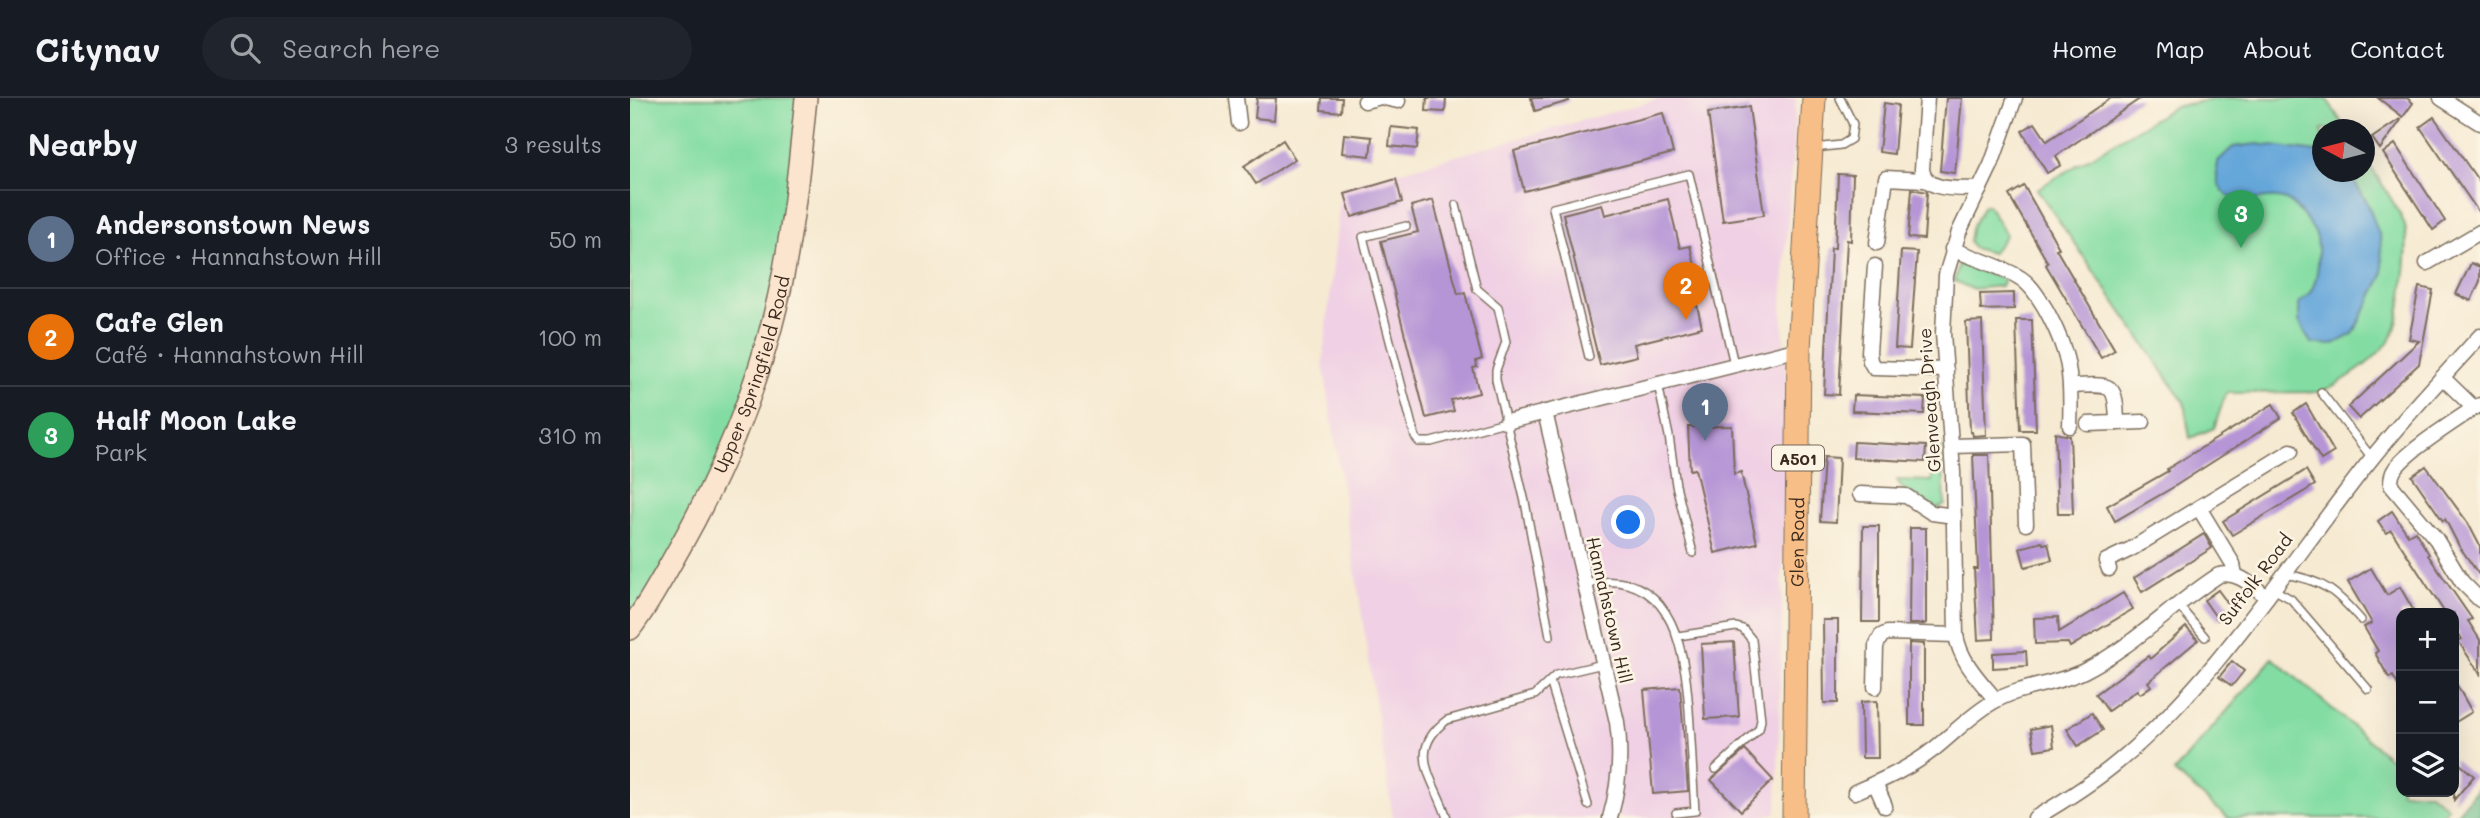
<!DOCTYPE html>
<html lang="en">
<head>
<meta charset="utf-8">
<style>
  :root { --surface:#171b24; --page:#20242c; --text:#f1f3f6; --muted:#9ea1a6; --line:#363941; --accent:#db2777 }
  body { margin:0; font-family:Mali,sans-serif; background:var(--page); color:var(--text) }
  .controls { position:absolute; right:21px; bottom:21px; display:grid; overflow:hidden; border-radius:14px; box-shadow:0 7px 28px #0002 }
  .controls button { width:63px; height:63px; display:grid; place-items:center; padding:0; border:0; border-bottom:2px solid var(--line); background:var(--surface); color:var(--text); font:35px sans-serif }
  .compass { position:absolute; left:1682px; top:21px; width:63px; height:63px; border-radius:50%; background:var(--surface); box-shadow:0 7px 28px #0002; rotate:277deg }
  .you { position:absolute; left:999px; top:425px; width:24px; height:24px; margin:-18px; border:5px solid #fff; border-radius:50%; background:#1a73e8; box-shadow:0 0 0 10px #1a73e833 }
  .badge { display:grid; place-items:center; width:46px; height:46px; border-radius:50%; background:var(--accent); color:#fff; font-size:23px; font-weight:700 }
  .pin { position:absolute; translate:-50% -58px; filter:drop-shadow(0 2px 4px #0008) }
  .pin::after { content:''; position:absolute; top:37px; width:24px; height:21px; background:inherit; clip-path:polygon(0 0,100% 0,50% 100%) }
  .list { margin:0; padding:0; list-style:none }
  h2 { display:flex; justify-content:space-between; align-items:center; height:91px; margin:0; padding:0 28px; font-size:30px }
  h2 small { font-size:23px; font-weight:400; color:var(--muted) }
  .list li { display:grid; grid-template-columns:46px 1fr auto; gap:21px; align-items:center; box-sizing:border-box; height:98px; padding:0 28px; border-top:2px solid var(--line) }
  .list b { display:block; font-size:26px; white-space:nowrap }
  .list p { margin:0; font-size:23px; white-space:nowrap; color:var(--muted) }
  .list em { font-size:23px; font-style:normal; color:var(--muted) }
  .icon { flex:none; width:38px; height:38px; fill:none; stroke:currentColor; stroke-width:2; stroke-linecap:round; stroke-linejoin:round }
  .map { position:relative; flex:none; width:1850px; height:720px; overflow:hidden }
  header { display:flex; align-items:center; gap:42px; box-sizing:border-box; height:98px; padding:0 35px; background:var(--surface); border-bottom:2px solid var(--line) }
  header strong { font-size:33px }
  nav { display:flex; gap:38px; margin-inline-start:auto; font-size:24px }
  .search { width:490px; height:63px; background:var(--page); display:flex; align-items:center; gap:18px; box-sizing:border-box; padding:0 24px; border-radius:38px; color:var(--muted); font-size:26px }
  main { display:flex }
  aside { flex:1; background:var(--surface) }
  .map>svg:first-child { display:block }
  .built { fill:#f0d0e4 }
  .green { fill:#83dda3; stroke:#5f8460; stroke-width:2 }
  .forest { fill:#6abc89; stroke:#527354; stroke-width:2 }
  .water { fill:#66a7da; stroke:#50687c; stroke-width:2 }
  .building { fill:#b695d6 }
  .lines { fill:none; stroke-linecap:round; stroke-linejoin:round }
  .lane-casing { stroke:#7c6d5d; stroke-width:10 }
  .street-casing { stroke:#7c6d5d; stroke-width:17 }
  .secondary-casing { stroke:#7c6d5d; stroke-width:24 }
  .primary-casing { stroke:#7c6d5d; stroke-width:25 }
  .lane { stroke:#fff; stroke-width:7 }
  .street { stroke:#fff; stroke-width:14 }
  .secondary { stroke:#fce5cf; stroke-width:21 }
  .primary { stroke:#f7be87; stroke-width:23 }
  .labels { text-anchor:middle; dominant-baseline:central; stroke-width:5; stroke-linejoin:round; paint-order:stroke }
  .shield { fill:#fcf5e5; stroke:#75675a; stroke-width:2 }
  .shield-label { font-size:16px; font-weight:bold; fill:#3b2a1e }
  .street-label { font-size:18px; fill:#3b2a1e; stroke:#fcf5e5 }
</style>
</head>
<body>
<header>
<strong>Citynav</strong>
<div class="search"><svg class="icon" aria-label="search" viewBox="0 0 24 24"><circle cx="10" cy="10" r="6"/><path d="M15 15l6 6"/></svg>Search here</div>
<nav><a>Home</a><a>Map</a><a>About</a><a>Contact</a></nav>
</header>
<main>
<aside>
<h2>Nearby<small>3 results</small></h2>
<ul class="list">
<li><span class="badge" style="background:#5c6f8a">1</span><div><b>Andersonstown News</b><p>Office · Hannahstown Hill</p></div><em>50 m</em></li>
<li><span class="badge" style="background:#e8710a">2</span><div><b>Cafe Glen</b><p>Café · Hannahstown Hill</p></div><em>100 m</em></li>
<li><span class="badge" style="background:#2e9e5b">3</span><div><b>Half Moon Lake</b><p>Park</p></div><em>310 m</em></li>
</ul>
</aside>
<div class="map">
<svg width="1850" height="720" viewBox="0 0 1850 720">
  <rect width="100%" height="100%" fill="#fcf5e5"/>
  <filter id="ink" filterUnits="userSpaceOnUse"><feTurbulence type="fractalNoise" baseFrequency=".0143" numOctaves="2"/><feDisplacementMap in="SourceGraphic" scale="14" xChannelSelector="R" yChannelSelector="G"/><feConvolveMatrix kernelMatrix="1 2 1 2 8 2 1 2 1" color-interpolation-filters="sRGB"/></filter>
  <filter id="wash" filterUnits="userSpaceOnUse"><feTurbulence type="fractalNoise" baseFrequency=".00686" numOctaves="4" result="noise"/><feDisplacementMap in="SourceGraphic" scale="28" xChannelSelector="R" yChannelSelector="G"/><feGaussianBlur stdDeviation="1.57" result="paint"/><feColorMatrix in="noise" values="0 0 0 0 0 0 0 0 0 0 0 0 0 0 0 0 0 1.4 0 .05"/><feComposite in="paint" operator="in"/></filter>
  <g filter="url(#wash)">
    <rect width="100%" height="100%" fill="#f6ead2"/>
    <path class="built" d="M1033,0H1166L1152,207L1157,288L1147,714L1131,720H763L693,264L711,90Z"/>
    <g class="green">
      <path d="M0,0H172L141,229L91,369L0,528Z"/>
      <path d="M1589,0H1696L1716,31L1692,32V74H1734L1735,60C1748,81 1764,102 1774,125C1781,143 1771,228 1760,242C1743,264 1716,282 1691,294L1596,295L1584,330L1560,340L1554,304L1407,91L1544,9Z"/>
      <path d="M1354,107H1358L1376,137L1362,155L1343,150L1339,143L1341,131Z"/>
      <path d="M1329,166L1374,181L1371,188L1342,191L1324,183Z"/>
      <path d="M1302,347H1312L1315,407L1307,411L1272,390L1267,382L1302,383Z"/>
      <path d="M1643,560L1771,670V694H1799L1818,710L1809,720H1598L1544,674Z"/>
    </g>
    <path class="forest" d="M1850,687V720H1823Z"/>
    <path class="water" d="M1627,46L1686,54L1692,58V74H1714L1722,80L1737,104L1750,139L1753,177L1723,236L1702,247L1681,245L1669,223V205C1674,201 1681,195 1683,189C1689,176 1689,155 1687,140C1685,131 1665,106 1656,102C1635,94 1620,110 1598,97C1585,89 1586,76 1588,63L1603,49Z"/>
    <g id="blocks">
      <g class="building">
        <path d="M627,0H646L644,22L625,20Z"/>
        <path d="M692,0H712L711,14L691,12Z"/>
        <path d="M797,0H816L815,14L796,13Z"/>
        <path d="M901,0H938L939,3L905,13Z"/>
        <path d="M1316,0H1332L1325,75L1310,73Z"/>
        <path d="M1481,0H1511L1426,58L1431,67L1417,75L1392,33L1405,25L1417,43Z"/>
        <path d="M1748,0H1777L1783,5L1773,19Z"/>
        <path d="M1254,5L1268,7L1264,56L1249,54Z"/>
        <path d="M1119,9L1134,117L1093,123L1078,15Z"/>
        <path d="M1033,15L1043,55L894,93L884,53Z"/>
        <path d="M1804,19L1850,85V116L1790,29Z"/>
        <path d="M1770,21L1771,22L1750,51L1742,40Z"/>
        <path d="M761,29L789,32L787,51L759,48Z"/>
        <path d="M714,36L742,39L740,58L712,55Z"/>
        <path d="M653,42L665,61L626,86L614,68Z"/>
        <path d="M1765,46L1815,123L1803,132L1753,55Z"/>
        <path d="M1208,76L1223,77L1221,143L1217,142L1209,297L1194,296L1201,150H1205Z"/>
        <path d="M766,81L772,104L722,119L715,96Z"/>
        <path d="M1394,88L1429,150L1426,151L1485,252L1471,260L1416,167L1418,165L1379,97Z"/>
        <path d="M1282,91L1297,94L1294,141L1278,140Z"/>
        <path d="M1038,101L1050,150L1060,148L1068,179L1061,181L1072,229L1004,246L1007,258L970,267L933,116L972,106L975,117Z"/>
        <path d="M803,102L828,196L835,195L852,261L846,263L847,269L843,270L849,295L821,302L824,313L796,320L751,143L788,134L781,108Z"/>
        <path d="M1271,153L1287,154L1280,251L1265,250Z"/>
        <path d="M1841,165L1850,169V183L1841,203L1826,196Z"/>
        <path d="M1789,189L1803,192L1789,266L1729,321L1718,309L1789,243L1779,241Z"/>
        <path d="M1384,195V211L1351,212L1350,196Z"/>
        <path d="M1386,222H1402L1406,332H1390Z"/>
        <path d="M1352,223L1356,337L1343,338L1342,334H1340L1336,224Z"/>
        <path d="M1223,297L1295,300L1294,316L1222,313Z"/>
        <path d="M1643,306L1651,320L1542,390L1485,423L1477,408L1538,373L1537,371Z"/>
        <path d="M1676,306L1704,354L1691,362L1663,315Z"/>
        <path d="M1102,328L1104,376L1111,374L1127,445L1085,455L1065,371L1060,372L1058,329Z"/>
        <path d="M1425,335L1440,338L1443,416H1428Z"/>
        <path d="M1224,344L1296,348L1295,364L1223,360Z"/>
        <path d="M1343,357H1359L1364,541L1348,542L1344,471H1348Z"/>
        <path d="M1194,359L1209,360L1206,424L1190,423Z"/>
        <path d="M1796,368L1838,425L1850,448V478L1829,448L1815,421L1813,423L1782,378Z"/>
        <path d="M1676,372L1685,387L1602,437L1593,423Z"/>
        <path d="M1762,413L1778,437L1785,433L1799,456L1798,457L1842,521L1838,523L1850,542V576L1828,543L1832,541L1824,528V515H1815L1761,432L1756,435L1748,423Z"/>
        <path d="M1233,428H1249V524H1232Z"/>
        <path d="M1280,430H1296V525L1294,526H1279Z"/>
        <path d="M1574,436L1582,450L1512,494L1504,480Z"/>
        <path d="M1412,444L1413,446L1418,445L1422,462L1395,469L1390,450Z"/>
        <path d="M1741,470L1757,497L1770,489L1785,515H1771V593L1763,578L1759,580L1745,555L1748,553L1734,529L1742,525L1718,484Z"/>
        <path d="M1588,492L1602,511L1588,522L1574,502Z"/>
        <path d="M1493,495L1503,511L1440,549L1438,545L1405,546L1404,520L1428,519L1429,534Z"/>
        <path d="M1193,522H1208V605H1194Z"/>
        <path d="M1556,529L1568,542L1518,584L1521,588L1510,596L1507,592L1478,613L1466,596L1518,558L1520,561Z"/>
        <path d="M1104,544L1109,619L1075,621L1071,546Z"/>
        <path d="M1279,545L1294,546V627H1279Z"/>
        <path d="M1396,553L1397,568L1363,570V555Z"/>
        <path d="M1602,563L1614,573L1602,588L1589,579Z"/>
        <path d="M1824,582L1842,614L1824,625Z"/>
        <path d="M1050,589L1058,693L1023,696L1014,592Z"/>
        <path d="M1247,603L1248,660H1232L1231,604Z"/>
        <path d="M1462,615L1473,632L1448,648L1437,631Z"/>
        <path d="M1421,627L1424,649L1405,652L1401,631Z"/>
        <path d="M1115,652L1143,682L1111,713L1081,682Z"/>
        <path d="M1824,661L1844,678L1824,702Z"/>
      </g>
    </g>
  </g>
  <g filter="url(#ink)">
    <use href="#blocks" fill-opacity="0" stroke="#7c6d5d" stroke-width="2"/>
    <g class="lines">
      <g class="lane-casing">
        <g id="lane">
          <path d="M1184,50L1211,47L1221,41L1223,26L1210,0"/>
          <path d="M826,107L847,191L868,209L876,244L866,272V282L895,404L920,538"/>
          <path d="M776,128L733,139L785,339L789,344H801L875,324"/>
          <path d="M959,259L923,110L1059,76L1104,266"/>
          <path d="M1028,286L1039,338L1046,387L1063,455"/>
          <path d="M1691,294L1742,360"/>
          <path d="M1654,476C1693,482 1706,493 1731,522"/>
          <path d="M955,486C1048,467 1056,560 1060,627C1062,656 1063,684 1065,713L1046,715"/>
          <path d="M1643,491L1661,501L1738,591"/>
          <path d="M1549,508L1575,539"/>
          <path d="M1048,538L1106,529L1113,531L1122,542L1131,622L1129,631L1086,671"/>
          <path d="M920,583L958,707"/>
          <path d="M817,720C806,683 774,654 817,622L905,597L926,577L973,566"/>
        </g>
      </g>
      <g class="street-casing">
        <g id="street">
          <path d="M606,0L609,25"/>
          <path d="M754,0L768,3"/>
          <path d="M1297,0L1292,71C1294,95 1332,90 1350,91"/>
          <path d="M1811,0L1850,25"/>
          <path d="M735,3L747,0"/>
          <path d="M1247,145L1256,80L1294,82"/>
          <path d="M1322,151C1344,160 1367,167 1387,178C1400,185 1407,197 1415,210C1440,255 1442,277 1440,328"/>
          <path d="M1797,165L1850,134"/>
          <path d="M1245,168L1239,254L1240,263L1244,270L1316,272"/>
          <path d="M1813,280L1844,310L1850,307"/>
          <path d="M1441,288C1481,287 1486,282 1487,325"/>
          <path d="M1844,310C1824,324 1777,353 1765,371C1761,376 1761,382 1761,387L1806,441L1832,484L1850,502"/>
          <path d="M915,314L987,624C992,657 989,688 980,720"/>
          <path d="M876,324L1169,251"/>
          <path d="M1458,326L1513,324"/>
          <path d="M1322,348L1393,346L1396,426"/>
          <path d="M1230,396L1276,398L1302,415L1324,418"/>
          <path d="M1569,410L1603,466L1605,477"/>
          <path d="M1479,471L1476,463L1501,451L1661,353"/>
          <path d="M1245,589L1246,548L1251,538L1257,535L1326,537"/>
          <path d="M1366,602C1350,583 1330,563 1326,537L1323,374L1313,235L1316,177L1329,134L1361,67L1385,0"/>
          <path d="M1245,685L1255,708"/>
          <path d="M1225,694C1253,682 1280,670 1304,651C1324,635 1341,617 1363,604C1390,588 1425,587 1454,573C1504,548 1542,507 1589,477C1609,473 1622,488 1637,499"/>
          <path d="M1405,720C1434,703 1463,685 1489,663C1581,586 1648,482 1721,387C1760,335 1806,286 1850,238"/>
        </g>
      </g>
      <g class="secondary-casing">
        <g id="secondary">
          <path id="s1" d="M0,531C20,505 34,477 50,449C103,355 143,250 159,143C167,96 171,48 176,0"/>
        </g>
      </g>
      <g class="primary-casing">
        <g id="primary">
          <path id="s2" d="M1164,720L1169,251L1184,0"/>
        </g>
      </g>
      <use href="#lane" class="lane"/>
      <use href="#street" class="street"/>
      <use href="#secondary" class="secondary"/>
      <use href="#primary" class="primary"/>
    </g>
  </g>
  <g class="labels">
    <rect class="shield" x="1142" y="347.5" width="52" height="25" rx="5"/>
    <g class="shield-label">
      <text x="1168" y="360">A501</text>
    </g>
    <g class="street-label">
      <text stroke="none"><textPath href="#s1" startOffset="284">Upper Springfield Road</textPath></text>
      <text transform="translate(1299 302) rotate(-94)">Glenveagh Drive</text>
      <text stroke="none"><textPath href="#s2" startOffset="276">Glen Road</textPath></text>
      <text transform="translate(1625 481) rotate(-53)">Suffolk Road</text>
      <text transform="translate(980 512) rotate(77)">Hannahstown Hill</text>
    </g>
  </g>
</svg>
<div class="controls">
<button>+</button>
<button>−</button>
<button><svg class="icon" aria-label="layers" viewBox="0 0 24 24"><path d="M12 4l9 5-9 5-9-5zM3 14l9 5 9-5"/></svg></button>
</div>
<svg class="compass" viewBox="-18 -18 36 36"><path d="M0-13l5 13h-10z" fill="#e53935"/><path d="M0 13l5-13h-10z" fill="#9ea1a6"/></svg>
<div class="you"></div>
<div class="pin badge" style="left:1075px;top:343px;background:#5c6f8a">1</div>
<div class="pin badge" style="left:1056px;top:222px;background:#e8710a">2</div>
<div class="pin badge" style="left:1611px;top:150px;background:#2e9e5b">3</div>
</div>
</main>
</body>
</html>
